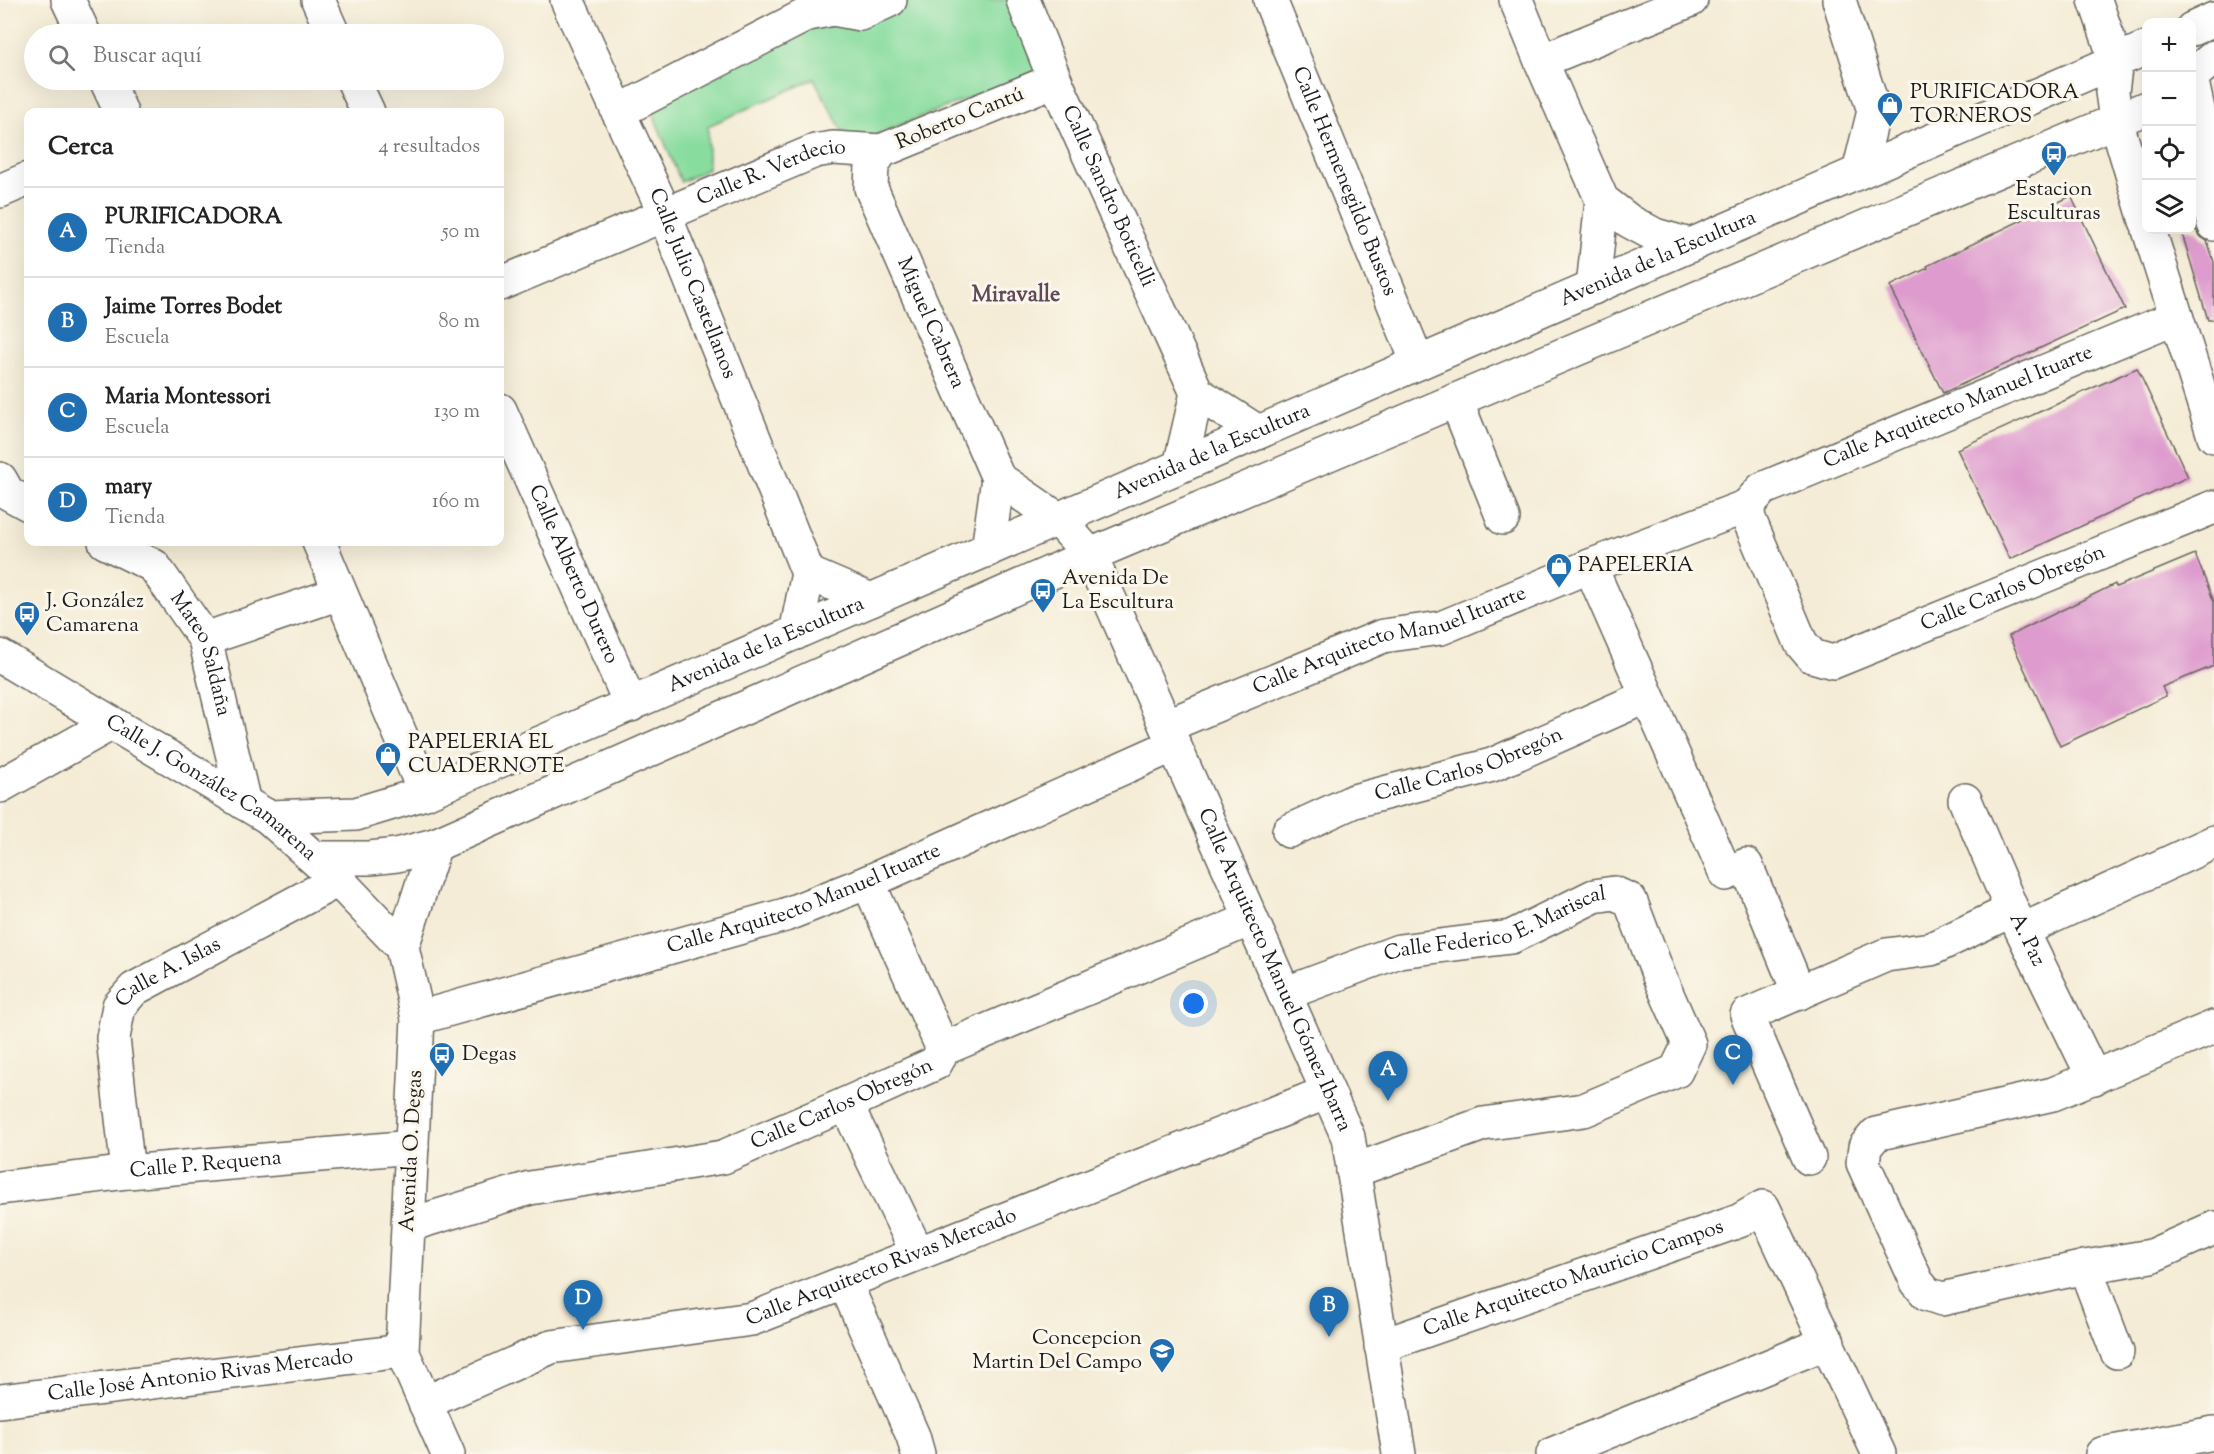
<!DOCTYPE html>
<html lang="es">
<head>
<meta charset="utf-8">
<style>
  :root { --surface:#fff; --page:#f2f2f2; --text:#222; --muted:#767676; --line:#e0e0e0; --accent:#1f6fb2 }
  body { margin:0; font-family:"Sorts Mill Goudy",serif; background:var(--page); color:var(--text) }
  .controls { position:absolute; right:18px; top:18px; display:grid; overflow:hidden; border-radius:12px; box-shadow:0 6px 24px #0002 }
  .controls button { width:54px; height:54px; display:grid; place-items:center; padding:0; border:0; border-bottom:2px solid var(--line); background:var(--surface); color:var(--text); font:30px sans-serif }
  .you { position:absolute; left:1194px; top:1004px; width:21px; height:21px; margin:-15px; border:4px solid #fff; border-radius:50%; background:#1a73e8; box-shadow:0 0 0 9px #1a73e833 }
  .badge { display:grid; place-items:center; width:39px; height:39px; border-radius:50%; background:var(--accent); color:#fff; font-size:20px; font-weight:700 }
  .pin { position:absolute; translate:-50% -50px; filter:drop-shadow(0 2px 3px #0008) }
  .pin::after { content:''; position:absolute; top:32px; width:21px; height:18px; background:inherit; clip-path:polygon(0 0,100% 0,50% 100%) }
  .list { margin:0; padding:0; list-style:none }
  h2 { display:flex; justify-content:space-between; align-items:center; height:78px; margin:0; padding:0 24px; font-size:26px }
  h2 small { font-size:20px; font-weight:400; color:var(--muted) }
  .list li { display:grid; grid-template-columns:39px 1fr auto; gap:18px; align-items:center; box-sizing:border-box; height:90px; padding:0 24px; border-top:2px solid var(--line) }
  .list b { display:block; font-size:22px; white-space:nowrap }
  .list p { margin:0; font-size:20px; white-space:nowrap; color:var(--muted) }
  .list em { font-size:20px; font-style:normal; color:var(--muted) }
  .icon { flex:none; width:33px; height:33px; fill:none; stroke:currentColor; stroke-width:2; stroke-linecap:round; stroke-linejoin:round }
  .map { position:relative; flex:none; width:2214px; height:1454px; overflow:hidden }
  .search { position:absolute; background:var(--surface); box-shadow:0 6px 24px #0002; left:24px; top:24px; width:480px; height:66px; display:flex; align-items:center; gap:15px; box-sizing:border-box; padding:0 21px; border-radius:33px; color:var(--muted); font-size:22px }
  .panel { position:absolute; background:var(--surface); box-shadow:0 6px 24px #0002; left:24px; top:108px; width:480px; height:438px; border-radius:12px }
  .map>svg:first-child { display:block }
  .green { fill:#87dc9e; stroke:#527c5d; stroke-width:1.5 }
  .building { fill:#de9cce }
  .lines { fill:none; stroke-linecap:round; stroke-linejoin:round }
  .minor-casing { stroke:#68655d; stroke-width:36 }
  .minor { stroke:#fff; stroke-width:33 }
  .labels { text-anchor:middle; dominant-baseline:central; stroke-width:6; stroke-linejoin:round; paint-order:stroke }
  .poi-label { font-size:21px; fill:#1c1c1c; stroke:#fbf7ec; text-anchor:start }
  .street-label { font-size:21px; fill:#1c1c1c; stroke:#fbf7ec }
  .neighbourhood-label { font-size:22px; font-weight:bold; fill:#60495a; stroke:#fbf7ec }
</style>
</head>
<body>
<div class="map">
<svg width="2214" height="1454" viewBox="0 0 2214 1454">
  <rect width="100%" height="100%" fill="#fbf7ec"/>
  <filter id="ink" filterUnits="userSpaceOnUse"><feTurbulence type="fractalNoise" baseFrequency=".0167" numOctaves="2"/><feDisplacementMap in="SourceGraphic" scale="12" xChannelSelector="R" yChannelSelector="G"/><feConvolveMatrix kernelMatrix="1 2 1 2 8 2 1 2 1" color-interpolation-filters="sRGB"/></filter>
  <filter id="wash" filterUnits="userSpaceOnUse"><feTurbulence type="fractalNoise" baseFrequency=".008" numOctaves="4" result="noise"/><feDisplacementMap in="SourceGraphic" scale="24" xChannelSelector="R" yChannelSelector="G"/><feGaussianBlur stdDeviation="1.35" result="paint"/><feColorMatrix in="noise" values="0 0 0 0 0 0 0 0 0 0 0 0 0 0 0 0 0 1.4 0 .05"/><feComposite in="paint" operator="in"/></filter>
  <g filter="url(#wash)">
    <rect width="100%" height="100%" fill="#f4ecd6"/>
    <path class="green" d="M904,0H1017L1047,67L850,145L814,79L708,126V169L681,182L648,102L830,15Z"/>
    <g id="blocks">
      <g class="building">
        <path d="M2071,196L2125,309L1943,393L1890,286L1928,268L1927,266Z"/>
        <path d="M2181,230H2196L2201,237L2207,241L2214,262V320H2208Z"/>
        <path d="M2137,368L2188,477L2010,559L1957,449Z"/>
        <path d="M2195,554L2214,602V666L2162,687L2166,696L2060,746L2009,636L2115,584L2116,587Z"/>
      </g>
    </g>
  </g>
  <g filter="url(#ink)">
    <use href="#blocks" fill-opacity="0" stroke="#68655d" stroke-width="1.5"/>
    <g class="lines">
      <g class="minor-casing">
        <g id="minor">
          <path d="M68,0L84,34"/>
          <path d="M318,0L333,34"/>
          <path id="s1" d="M567,0L657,196L808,573L796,633"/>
          <path id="s2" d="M1023,0L1055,80L1197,393L1258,432"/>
          <path id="s3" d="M1270,0L1418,363"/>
          <path d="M1516,0L1541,61L1602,200L1629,221L1655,235L1690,245"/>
          <path d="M1839,0L1874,111L1859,172"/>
          <path d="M2095,0L2116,61L2112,92L2116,120L2146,221"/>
          <path d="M2192,29L2214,19"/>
          <path d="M2214,57L2193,75L2192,82L2214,182"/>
          <path d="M1541,61L1691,0"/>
          <path d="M106,80L121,112"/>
          <path d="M353,80L368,112"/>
          <path id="s4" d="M1055,80L881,151L872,166L871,188L998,478L1058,519L1090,555L1348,1137L1399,1454"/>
          <path d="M618,112L808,14L833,9L860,14L890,0"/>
          <path d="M2196,160L2214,224"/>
          <path d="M0,191L28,179"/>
          <path d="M2149,230L2214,436"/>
          <path id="s5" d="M500,284L815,151L833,148L881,151"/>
          <path d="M1593,288L1602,200"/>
          <path d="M1456,400L1503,518"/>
          <path id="s6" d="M500,410L631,705"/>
          <path d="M1180,466L1197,393"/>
          <path d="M0,479L8,493L28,504"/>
          <path id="s7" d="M1747,506L1749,519L1801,643L1812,656L1833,662L2214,507"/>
          <path id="s8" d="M105,542L154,566L205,639L244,803"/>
          <path d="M319,542L425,793"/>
          <path d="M988,550L998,478"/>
          <path d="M1590,566L1726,874L1746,865L1799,993"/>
          <path d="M808,573L871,600"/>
          <path d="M205,639L340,593"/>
          <path id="s9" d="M0,656L268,817L338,880L402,947"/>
          <path id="s10" d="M1166,726L1383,636L1441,628L1590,566L1747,506L1762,489L2176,317"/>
          <path d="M0,786L112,723"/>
          <path id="s11" d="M1965,800L2012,910L2094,1078"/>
          <path id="s12" d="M268,817L356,814L425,793L2146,48"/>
          <path id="s13" d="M1289,831L1354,801L1492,765L1647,696"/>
          <path d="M435,845L402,947L418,1018L402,1351L448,1454"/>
          <path d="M315,858H370L397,855L435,845L1090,555L2146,108"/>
          <path d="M868,882L943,1049"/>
          <path d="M2023,930L2214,842"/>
          <path id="s14" d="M1284,994L1399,951L1511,937L1594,896L1614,893L1630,900L1659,976L1689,1044L1676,1071L1584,1110L1483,1124L1353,1171"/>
          <path id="s15" d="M418,1018L785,915L868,882L1174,745"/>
          <path d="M2214,1027L2053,1094L1876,1134L1865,1147L1863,1163L1917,1282L1927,1294L1942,1299L2085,1267L2151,1256L2214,1228"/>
          <path d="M846,1104L917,1252"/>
          <path d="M1809,1158L1747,1015L1886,955L1931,949L2012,910"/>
          <path id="s16" d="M128,1172L113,1038L119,1006L134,989L338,880"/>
          <path id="s17" d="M0,1188L128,1172L412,1147"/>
          <path id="s18" d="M409,1225L530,1188L723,1157L846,1104L936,1063L943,1049L1251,919"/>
          <path d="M2085,1267L2117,1352"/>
          <path d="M845,1283L913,1436L918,1454"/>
          <path id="s19" d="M1381,1346L1739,1221L1763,1207L1879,1454"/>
          <path id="s20" d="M0,1401L402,1351"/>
          <path id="s21" d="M425,1403L551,1347L752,1319L1328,1092"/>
          <path d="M1553,1454L1828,1342"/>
          <path d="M2102,1454L2214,1433"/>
        </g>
      </g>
      <use href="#minor" class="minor"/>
    </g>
  </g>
  <defs>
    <g id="shop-pin" transform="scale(1.35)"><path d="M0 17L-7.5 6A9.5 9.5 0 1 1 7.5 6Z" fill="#1f6fb2" stroke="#fbf7ec"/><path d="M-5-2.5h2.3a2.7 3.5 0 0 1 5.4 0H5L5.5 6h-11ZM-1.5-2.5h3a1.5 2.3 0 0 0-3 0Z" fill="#fff"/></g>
    <g id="bus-pin" transform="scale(1.35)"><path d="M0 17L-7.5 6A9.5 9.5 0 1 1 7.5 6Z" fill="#1f6fb2" stroke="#fbf7ec"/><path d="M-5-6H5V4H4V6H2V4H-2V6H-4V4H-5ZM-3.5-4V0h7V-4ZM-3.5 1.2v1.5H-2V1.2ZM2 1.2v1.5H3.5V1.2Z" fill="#fff"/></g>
    <g id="school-pin" transform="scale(1.35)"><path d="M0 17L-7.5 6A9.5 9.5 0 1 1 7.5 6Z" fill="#1f6fb2" stroke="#fbf7ec"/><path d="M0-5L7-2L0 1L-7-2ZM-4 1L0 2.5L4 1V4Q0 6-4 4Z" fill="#fff"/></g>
  </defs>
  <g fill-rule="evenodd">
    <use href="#shop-pin" x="1890" y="105"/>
    <use href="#bus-pin" x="2054" y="154"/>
    <use href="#shop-pin" x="1559" y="566"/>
    <use href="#bus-pin" x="1043" y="591"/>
    <use href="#bus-pin" x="27" y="614"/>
    <use href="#shop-pin" x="388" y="755"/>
    <use href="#bus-pin" x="442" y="1055"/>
    <use href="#school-pin" x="1162" y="1351"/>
  </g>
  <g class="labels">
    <g class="poi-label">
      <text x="1910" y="93">PURIFICADORA<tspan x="1910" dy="24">TORNEROS</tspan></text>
      <text x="2054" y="190" text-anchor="middle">Estacion<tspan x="2054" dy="24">Esculturas</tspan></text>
      <text x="1578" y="566">PAPELERIA</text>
      <text x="1062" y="579">Avenida De<tspan x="1062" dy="24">La Escultura</tspan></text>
      <text x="46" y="602">J. González<tspan x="46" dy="24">Camarena</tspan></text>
      <text x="408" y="743">PAPELERIA EL<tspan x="408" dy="24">CUADERNOTE</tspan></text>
      <text x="462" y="1055">Degas</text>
      <text x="1142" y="1339" text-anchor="end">Concepcion<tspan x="1142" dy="24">Martin Del Campo</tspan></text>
    </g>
    <g class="street-label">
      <text transform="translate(960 119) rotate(-22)">Roberto Cantú</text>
      <text stroke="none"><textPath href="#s5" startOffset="294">Calle R. Verdecio</textPath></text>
      <text stroke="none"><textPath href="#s3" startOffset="196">Calle Hermenegildo Bustos</textPath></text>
      <text stroke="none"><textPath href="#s2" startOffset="214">Calle Sandro Boticelli</textPath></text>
      <text stroke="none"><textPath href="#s12" startOffset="1504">Avenida de la Escultura</textPath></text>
      <text stroke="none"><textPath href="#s1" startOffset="310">Calle Julio Castellanos</textPath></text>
      <text stroke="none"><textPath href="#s4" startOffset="375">Miguel Cabrera</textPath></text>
      <text stroke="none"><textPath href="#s10" startOffset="858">Calle Arquitecto Manuel Ituarte</textPath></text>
      <text stroke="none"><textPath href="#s12" startOffset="1018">Avenida de la Escultura</textPath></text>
      <text stroke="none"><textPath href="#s6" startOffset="180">Calle Alberto Durero</textPath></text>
      <text stroke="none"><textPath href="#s7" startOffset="381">Calle Carlos Obregón</textPath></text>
      <text stroke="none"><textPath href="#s10" startOffset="240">Calle Arquitecto Manuel Ituarte</textPath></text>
      <text stroke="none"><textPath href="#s12" startOffset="532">Avenida de la Escultura</textPath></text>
      <text stroke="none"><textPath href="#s8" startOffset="156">Mateo Saldaña</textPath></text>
      <text stroke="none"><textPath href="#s13" startOffset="192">Calle Carlos Obregón</textPath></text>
      <text stroke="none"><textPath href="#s9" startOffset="249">Calle J. González Camarena</textPath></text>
      <text stroke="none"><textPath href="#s15" startOffset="404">Calle Arquitecto Manuel Ituarte</textPath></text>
      <text stroke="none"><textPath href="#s14" startOffset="224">Calle Federico E. Mariscal</textPath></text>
      <text stroke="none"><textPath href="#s11" startOffset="153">A. Paz</textPath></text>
      <text stroke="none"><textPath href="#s4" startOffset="1119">Calle Arquitecto Manuel Gómez Ibarra</textPath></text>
      <text stroke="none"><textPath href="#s16" startOffset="228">Calle A. Islas</textPath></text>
      <text stroke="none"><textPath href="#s18" startOffset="452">Calle Carlos Obregón</textPath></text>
      <text transform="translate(412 1151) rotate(-87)">Avenida O. Degas</text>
      <text stroke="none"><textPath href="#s17" startOffset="207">Calle P. Requena</textPath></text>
      <text stroke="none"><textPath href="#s21" startOffset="480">Calle Arquitecto Rivas Mercado</textPath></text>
      <text stroke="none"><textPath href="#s19" startOffset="204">Calle Arquitecto Mauricio Campos</textPath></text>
      <text stroke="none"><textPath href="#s20" startOffset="202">Calle José Antonio Rivas Mercado</textPath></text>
    </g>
    <g class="neighbourhood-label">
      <text x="1016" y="296">Miravalle</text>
    </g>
  </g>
</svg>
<div class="controls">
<button>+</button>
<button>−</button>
<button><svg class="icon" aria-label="locate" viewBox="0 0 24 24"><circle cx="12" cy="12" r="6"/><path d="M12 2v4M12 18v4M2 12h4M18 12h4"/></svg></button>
<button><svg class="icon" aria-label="layers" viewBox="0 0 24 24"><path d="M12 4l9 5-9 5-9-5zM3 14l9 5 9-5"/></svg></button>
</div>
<div class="you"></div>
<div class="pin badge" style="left:1388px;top:1101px">A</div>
<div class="pin badge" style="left:1329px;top:1337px">B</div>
<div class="pin badge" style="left:1733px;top:1085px">C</div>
<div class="pin badge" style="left:583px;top:1330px">D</div>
<div class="search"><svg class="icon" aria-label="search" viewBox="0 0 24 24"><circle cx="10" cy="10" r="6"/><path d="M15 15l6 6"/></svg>Buscar aquí</div>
<section class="panel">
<h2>Cerca<small>4 resultados</small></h2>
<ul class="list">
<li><span class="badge">A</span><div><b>PURIFICADORA</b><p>Tienda</p></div><em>50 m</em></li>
<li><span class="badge">B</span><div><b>Jaime Torres Bodet</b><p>Escuela</p></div><em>80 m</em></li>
<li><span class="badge">C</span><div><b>Maria Montessori</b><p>Escuela</p></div><em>130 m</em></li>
<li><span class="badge">D</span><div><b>mary</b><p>Tienda</p></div><em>160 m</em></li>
</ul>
</section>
</div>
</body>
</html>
